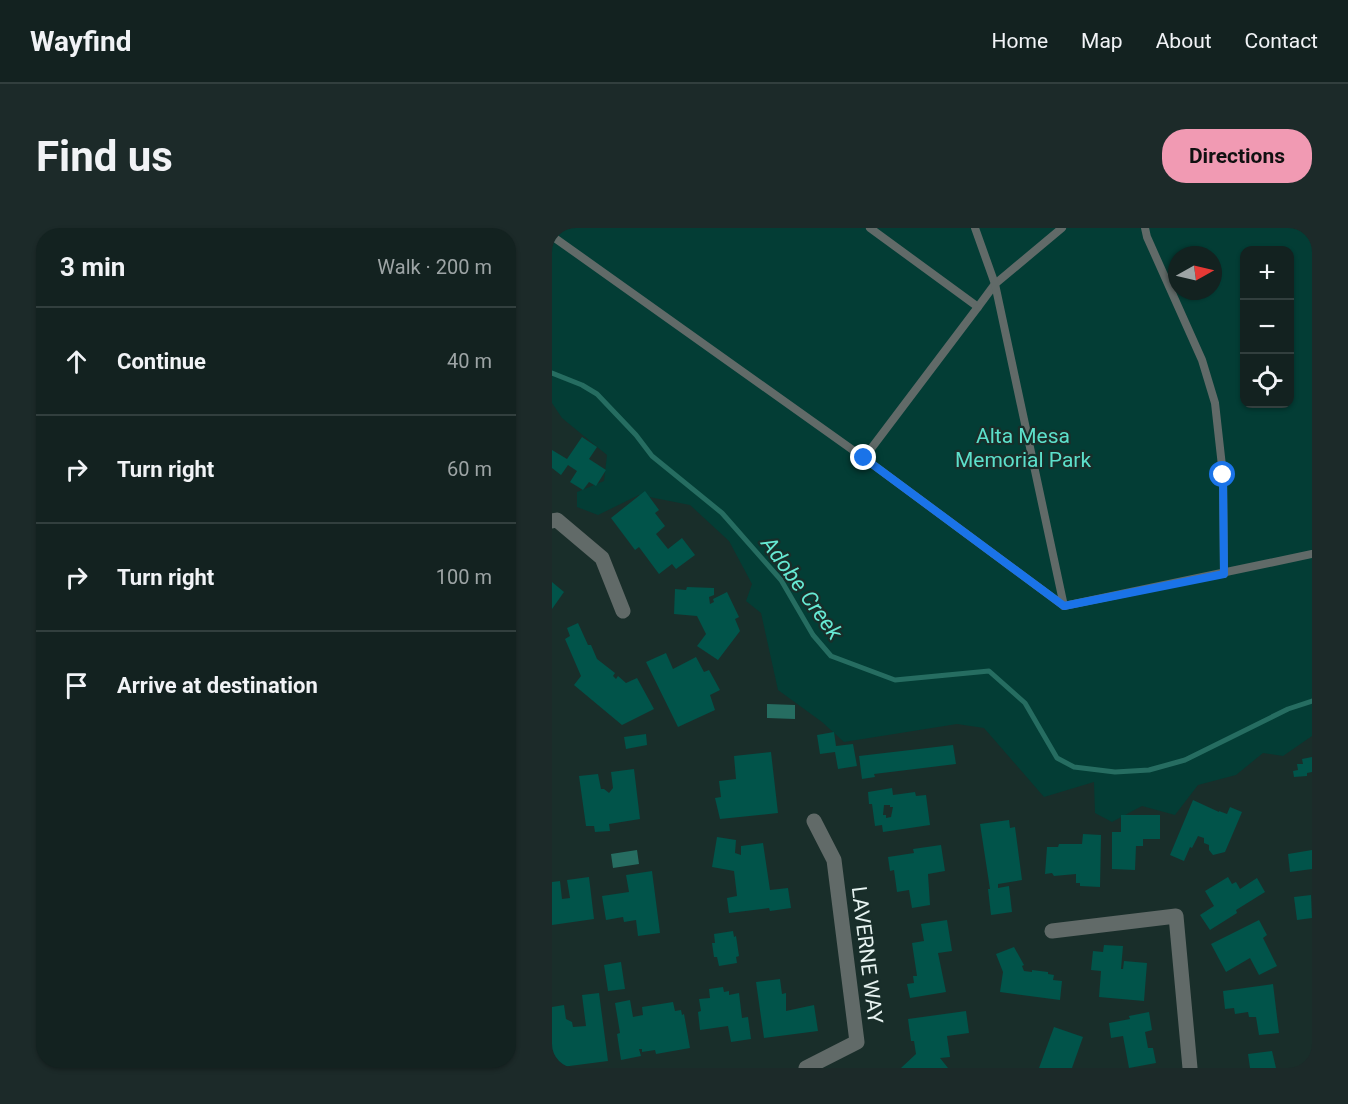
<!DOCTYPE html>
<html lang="en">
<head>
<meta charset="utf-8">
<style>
  :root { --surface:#132220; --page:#1c2a29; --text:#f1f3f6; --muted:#9da4a5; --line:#323f3e; --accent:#f19ab3 }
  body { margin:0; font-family:Roboto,sans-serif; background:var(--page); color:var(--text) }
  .controls { position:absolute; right:18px; top:18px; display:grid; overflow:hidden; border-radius:12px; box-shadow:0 2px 4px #0004 }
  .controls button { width:54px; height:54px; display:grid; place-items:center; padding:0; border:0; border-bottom:2px solid var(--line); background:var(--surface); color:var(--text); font:30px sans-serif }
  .compass { position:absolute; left:616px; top:18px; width:54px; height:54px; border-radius:50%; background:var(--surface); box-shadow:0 2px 4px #0004; rotate:82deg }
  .stop { position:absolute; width:18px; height:18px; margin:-14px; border:4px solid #1a73e8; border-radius:50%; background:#fff }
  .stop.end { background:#1a73e8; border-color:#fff; box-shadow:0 2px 6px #0008 }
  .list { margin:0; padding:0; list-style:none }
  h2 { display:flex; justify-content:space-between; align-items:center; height:78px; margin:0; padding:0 24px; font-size:26px }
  h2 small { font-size:20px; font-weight:400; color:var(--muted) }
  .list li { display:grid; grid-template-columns:39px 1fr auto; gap:18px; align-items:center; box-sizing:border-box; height:108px; padding:0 24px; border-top:2px solid var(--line) }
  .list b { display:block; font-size:22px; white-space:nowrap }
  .list em { font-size:20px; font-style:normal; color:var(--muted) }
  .icon { flex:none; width:33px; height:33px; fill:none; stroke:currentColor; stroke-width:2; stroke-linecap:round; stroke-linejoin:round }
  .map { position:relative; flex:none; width:760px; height:840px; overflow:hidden; border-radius:24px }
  header { display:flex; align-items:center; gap:36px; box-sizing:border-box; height:84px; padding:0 30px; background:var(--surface); border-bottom:2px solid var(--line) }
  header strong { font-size:28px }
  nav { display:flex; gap:33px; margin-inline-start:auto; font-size:21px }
  .intro { display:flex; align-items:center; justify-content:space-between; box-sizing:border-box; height:144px; padding:0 36px }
  h1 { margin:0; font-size:42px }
  .button { padding:15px 27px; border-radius:24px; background:var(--accent); color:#111; font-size:21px; font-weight:700 }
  main { display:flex; gap:36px; padding:0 36px }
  aside { flex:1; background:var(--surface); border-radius:24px; box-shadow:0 2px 4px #0004 }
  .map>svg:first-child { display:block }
  .green { fill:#033d35; fill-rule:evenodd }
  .water { fill:#266d61 }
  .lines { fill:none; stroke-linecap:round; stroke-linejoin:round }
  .stream { stroke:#266d61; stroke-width:5 }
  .building { fill:#01544a; fill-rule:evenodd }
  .lane { stroke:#616a68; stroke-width:8 }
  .street { stroke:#616a68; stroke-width:15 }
  .route { stroke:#1a73e8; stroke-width:8 }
  .labels { text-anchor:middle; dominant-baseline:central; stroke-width:4.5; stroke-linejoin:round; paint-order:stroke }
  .park-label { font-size:21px; fill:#5ce0cb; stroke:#192e2a }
  .street-label { font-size:21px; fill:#e7f3f1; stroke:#192e2a }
  .water-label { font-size:22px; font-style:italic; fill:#66e9d3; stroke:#192e2a }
</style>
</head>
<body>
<header>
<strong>Wayfind</strong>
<nav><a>Home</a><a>Map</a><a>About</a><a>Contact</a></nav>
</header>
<div class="intro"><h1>Find us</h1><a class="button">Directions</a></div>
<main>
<aside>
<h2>3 min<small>Walk · 200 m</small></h2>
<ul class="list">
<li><svg class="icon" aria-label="ahead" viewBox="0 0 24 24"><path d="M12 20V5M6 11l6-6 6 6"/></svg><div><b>Continue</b></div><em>40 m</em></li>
<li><svg class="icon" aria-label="right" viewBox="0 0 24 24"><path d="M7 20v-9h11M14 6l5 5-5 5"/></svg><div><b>Turn right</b></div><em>60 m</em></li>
<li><svg class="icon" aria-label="right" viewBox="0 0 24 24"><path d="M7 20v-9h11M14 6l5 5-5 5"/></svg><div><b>Turn right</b></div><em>100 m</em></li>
<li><svg class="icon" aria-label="arrive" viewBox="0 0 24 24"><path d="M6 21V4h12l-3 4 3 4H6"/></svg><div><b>Arrive at destination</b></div></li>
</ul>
</aside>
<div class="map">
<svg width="760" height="840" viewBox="0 0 760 840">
  <rect width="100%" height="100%" fill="#192e2a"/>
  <path class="green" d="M0,0H760V508L731,528L711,525L684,547L646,557L623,587L590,578L560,594L543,585L542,554L492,569L432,500L405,496L292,514L270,494L226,462L209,385L194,373L200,356L177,313L138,277L87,267L46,287L25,279V264L52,253L55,227L10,190L0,175ZM692,22H738V176H692ZM625,27H661V63H625Z"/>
  <g class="water">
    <path d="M215,476L243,477V491L215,490Z"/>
    <path d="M85,622L87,636L61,640L59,626Z"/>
  </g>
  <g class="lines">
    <path class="stream" d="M0,145L30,157L45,166L84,207L100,228L170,285L229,352L261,407L279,428L343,452L437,443L473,475L505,530L522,539L563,544L597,542L633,532L736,481L760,473"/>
  </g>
  <g class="building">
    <path d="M30,209L45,219L37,231L54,242L44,258L37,254L31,262L18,254L25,243L16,237L9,247L0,240V222L15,231Z"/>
    <path d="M93,263L107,282L103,285L113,298L104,306L116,321L130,310L143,327L124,341L120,336L107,346L87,319L83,322L59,290Z"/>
    <path d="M0,354L12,364L0,381Z"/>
    <path d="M135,359L162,360V367L157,369L158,376L162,374L161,371L175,364L187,389L183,391L188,403L166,432L145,418L154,406L145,388L122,386L123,361L134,362Z"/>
    <path d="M26,395L36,417H39L45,431L63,445L61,448L64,451L66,448L74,455L85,450L102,481L70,497L22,457L29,448L13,411L18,408L15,400Z"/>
    <path d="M114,425L121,441L144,429L152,444L157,442L168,462L158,467L163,482L126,499L94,434Z"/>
    <path d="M282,504L284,518L301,516L305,538L286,541L283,524L268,526L265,507Z"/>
    <path d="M94,506L95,517L74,521L72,509Z"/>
    <path d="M401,517L404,536L322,546L323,549L310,551L307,528Z"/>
    <path d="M219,524L226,585L168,591L163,570L169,569L167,553L184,551L182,528Z"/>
    <path d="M760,529V544L755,545V548L742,549L741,543L746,542L745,536H751L750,531Z"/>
    <path d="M82,541L88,591L57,596L58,603L43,604L42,598H34L27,548L46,546L49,561H52L57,565L61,560L59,544Z"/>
    <path d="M340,560L341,567L363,564L364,568L374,567L378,597L331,604L330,597L323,598L320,576H317L316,564ZM332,577H338V579H341L339,589L334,590V587H331Z"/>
    <path d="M641,572L667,584V583L675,586L678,579L690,584L673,624L661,627L657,622V617L652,615V610L646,608L640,620L638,619L632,633L618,627Z"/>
    <path d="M569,587H608V611H591V618H584L583,642L560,641V604H569Z"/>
    <path d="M457,592L458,600L463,599L470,652L446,656V660L457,658L460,684L439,687L436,661H438L428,596Z"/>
    <path d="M531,606L549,607L548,659L528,658V655H524V646L502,648L500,645L493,646L495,619H506L507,616H530Z"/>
    <path d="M165,609L184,612L183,625L189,627V618L211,615L218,662L236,660L239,680L218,683L217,680L177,685L175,670L185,668L182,643L160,639Z"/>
    <path d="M389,617L393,643L376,646L378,677L360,680L357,662L345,664L342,642L338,643L336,629L362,625L361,621Z"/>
    <path d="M760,622V641L738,644L736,626Z"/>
    <path d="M100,643L108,705L86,708L84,692L72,694L71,689L54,692L50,668L77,664L74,647Z"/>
    <path d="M37,649L42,691L0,697V654L8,653L10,671L18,670L15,652Z"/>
    <path d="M676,649L680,656L684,654L688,661L705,650L713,664L684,682L685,685L658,702L648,687L662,678L653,663Z"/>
    <path d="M759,667L760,690L745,692L742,669Z"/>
    <path d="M395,692L400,723L386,725L394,764L358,770L355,756L362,755L361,748H365L360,715L372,713L369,696Z"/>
    <path d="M707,692L715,707L711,710L725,738L707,747L698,730L674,744L659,716Z"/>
    <path d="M181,703L182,709L184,708L187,728L184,729L185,735L167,738L165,729H162L160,715H163L162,706Z"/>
    <path d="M552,717L571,718L569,741H571L572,733L595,735L592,773L547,769L549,743L539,742L541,723L551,724Z"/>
    <path d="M462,719L472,737L470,738L472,743L480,744V742L496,744V746L502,747L501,752L510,753L508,772L448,764L451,744L444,726Z"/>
    <path d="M69,734L73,761L56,763L52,737Z"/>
    <path d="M228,751L230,766L234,765V783L262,777L266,803L212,810L204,754Z"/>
    <path d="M721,756L727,805L707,807L704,789H697L696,784L683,786L682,780L673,781L671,763Z"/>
    <path d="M171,759L172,764L177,763V767L187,765L190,790L196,789L199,811L179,814L176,798L148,802L146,784L149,783L147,771L158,770L157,761Z"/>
    <path d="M47,765L56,833L2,840L0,822V779L12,777L14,791L20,794L21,799L34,798L30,767Z"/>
    <path d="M78,772L81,789L91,787L90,779L121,774L123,783L129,782L130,787L132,786L138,820L104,826L103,822L90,824V821H87L89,828L69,832L65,806L68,805L63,775Z"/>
    <path d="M414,783L417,805L395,808L398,829L388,830L396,840H349L364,826L362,813H359L356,791Z"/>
    <path d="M597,784L600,802L593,804L596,820H601L604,835L577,840L571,808L559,810L557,795L578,791L577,788Z"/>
    <path d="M502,799L531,809L520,840H487Z"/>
    <path d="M720,823L724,840H698L696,826Z"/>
  </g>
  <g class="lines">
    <g class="lane">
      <path d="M318,0L426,79L443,56L510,0"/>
      <path d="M423,0L443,56L512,378"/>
      <path d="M593,0L595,9L650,132L663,175L671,247L672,346"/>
      <path d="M0,8L312,230L512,378L760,326"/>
      <path d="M312,230L426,79"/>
    </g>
    <g class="street">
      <path d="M0,293L5,292L50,330L71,383"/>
      <path d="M500,703L624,688L638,840"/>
      <path d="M254,840L305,814L282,632L262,593"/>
    </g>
  </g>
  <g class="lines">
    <path class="route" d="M312,230L512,378L672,346L671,247"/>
  </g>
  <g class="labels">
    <g class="park-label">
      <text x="471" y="208">Alta Mesa<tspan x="471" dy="24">Memorial Park</tspan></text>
    </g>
    <g class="street-label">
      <text transform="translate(315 727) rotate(83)">LAVERNE WAY</text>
    </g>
    <g class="water-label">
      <text transform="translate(250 360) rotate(54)">Adobe Creek</text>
    </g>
  </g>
</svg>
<div class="controls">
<button>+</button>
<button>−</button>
<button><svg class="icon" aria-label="locate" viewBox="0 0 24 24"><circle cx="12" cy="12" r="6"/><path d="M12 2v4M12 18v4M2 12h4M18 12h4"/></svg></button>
</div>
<svg class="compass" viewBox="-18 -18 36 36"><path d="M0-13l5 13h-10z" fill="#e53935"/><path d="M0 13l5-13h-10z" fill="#9da4a5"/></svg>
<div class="stop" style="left:671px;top:247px"></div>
<div class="stop end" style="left:312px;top:230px"></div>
</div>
</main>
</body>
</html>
